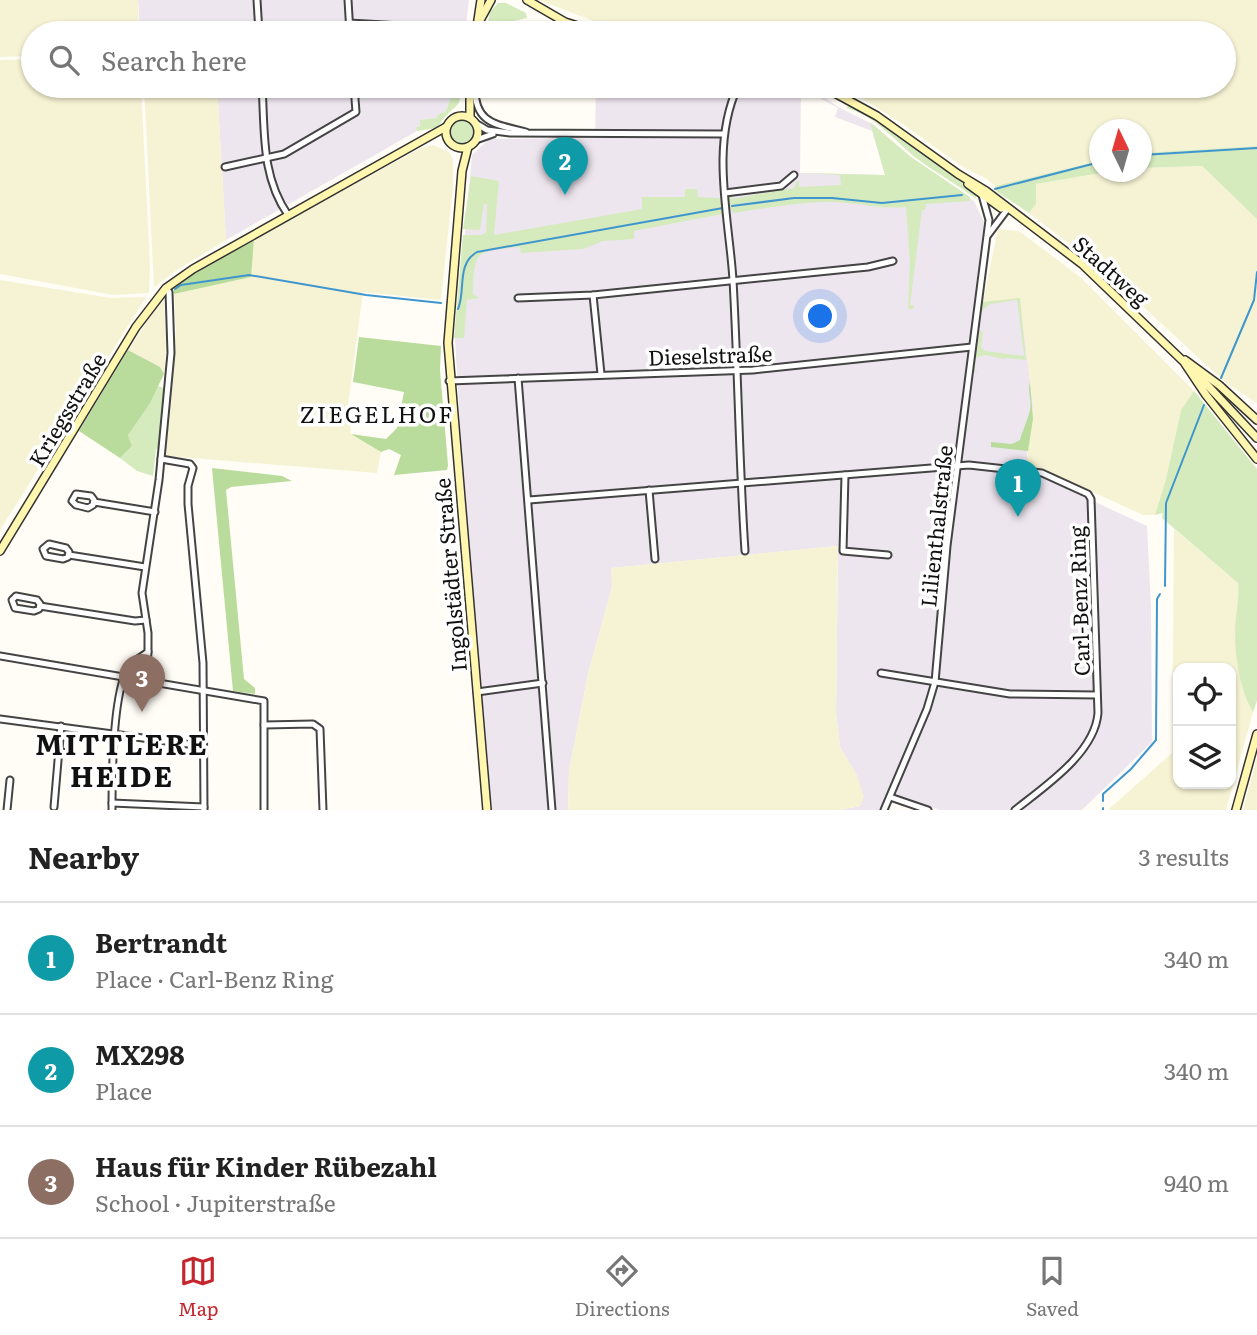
<!DOCTYPE html>
<html lang="en">
<head>
<meta charset="utf-8">
<style>
  :root { --surface:#fff; --page:#f2f2f2; --text:#222; --muted:#767676; --line:#e0e0e0; --accent:#c4262e }
  body { margin:0; font-family:Literata,serif; background:var(--page); color:var(--text) }
  .controls { position:absolute; right:21px; bottom:21px; display:grid; overflow:hidden; border-radius:14px; box-shadow:0 2px 5px #0004 }
  .controls button { width:63px; height:63px; display:grid; place-items:center; padding:0; border:0; border-bottom:2px solid var(--line); background:var(--surface); color:var(--text); font:35px sans-serif }
  .compass { position:absolute; left:1089px; top:119px; width:63px; height:63px; border-radius:50%; background:var(--surface); box-shadow:0 2px 5px #0004; rotate:355deg }
  .you { position:absolute; left:821px; top:317px; width:24px; height:24px; margin:-18px; border:5px solid #fff; border-radius:50%; background:#1a73e8; box-shadow:0 0 0 10px #1a73e833 }
  .badge { display:grid; place-items:center; width:46px; height:46px; border-radius:50%; background:var(--accent); color:#fff; font-size:23px; font-weight:700 }
  .pin { position:absolute; translate:-50% -58px; filter:drop-shadow(0 2px 4px #0008) }
  .pin::after { content:''; position:absolute; top:37px; width:24px; height:21px; background:inherit; clip-path:polygon(0 0,100% 0,50% 100%) }
  .list { margin:0; padding:0; list-style:none }
  h2 { display:flex; justify-content:space-between; align-items:center; height:91px; margin:0; padding:0 28px; font-size:30px }
  h2 small { font-size:23px; font-weight:400; color:var(--muted) }
  .list li { display:grid; grid-template-columns:46px 1fr auto; gap:21px; align-items:center; box-sizing:border-box; height:112px; padding:0 28px; border-top:2px solid var(--line) }
  .list b { display:block; font-size:26px; white-space:nowrap }
  .list p { margin:0; font-size:23px; white-space:nowrap; color:var(--muted) }
  .list em { font-size:23px; font-style:normal; color:var(--muted) }
  .icon { flex:none; width:38px; height:38px; fill:none; stroke:currentColor; stroke-width:2; stroke-linecap:round; stroke-linejoin:round }
  .map { position:relative; flex:none; width:1257px; height:810px; overflow:hidden }
  .search { position:absolute; background:var(--surface); box-shadow:0 2px 5px #0004; left:21px; right:21px; top:21px; height:77px; display:flex; align-items:center; gap:18px; box-sizing:border-box; padding:0 24px; border-radius:38px; color:var(--muted); font-size:26px }
  .sheet { height:427px; background:var(--surface) }
  nav { display:flex; justify-content:space-around; align-items:center; box-sizing:border-box; height:98px; border-top:2px solid var(--line); background:var(--surface); font-size:19px; color:var(--muted) }
  nav a { display:grid; justify-items:center; gap:4px }
  nav .on { color:var(--accent) }
  .map>svg:first-child { display:block }
  .industrial { fill:#eee6ef; fill-rule:evenodd }
  .farmland { fill:#f6f3d4; fill-rule:evenodd }
  .green { fill:#d5ebbd }
  .forest { fill:#b9dc9c }
  .lines { fill:none; stroke-linecap:round; stroke-linejoin:round }
  .stream { stroke:#3f96cf; stroke-width:2 }
  .street-casing { stroke:#444; stroke-width:9 }
  .secondary-casing { stroke:#333; stroke-width:10 }
  .street { stroke:#fff; stroke-width:5 }
  .secondary { stroke:#fff6b0; stroke-width:7 }
  .labels { text-anchor:middle; dominant-baseline:central; stroke-width:7; stroke-linejoin:round; paint-order:stroke }
  .street-label { font-size:21px; fill:#111; stroke:#fff }
  .neighbourhood-label { font-size:23px; letter-spacing:2px; fill:#111; stroke:#fff }
  .district-label { font-size:28px; font-weight:bold; letter-spacing:2px; fill:#111; stroke:#fff }
</style>
</head>
<body>
<div class="map">
<svg width="1257" height="810" viewBox="0 0 1257 810">
  <rect width="100%" height="100%" fill="#fffdf5"/>
  <g class="industrial">
    <path d="M138,0H469L465,33H140Z"/>
    <path d="M217,86H456L445,112L438,118L416,127L417,131L226,240Z"/>
    <path d="M596,86L801,87L820,94L838,107L874,125L909,159L974,201L984,222L974,303L1020,298L1033,405L1025,474L1043,478L1147,526L1151,606L1152,742L1082,810H940L888,792L880,810H840L860,806L857,776L840,747L836,714L838,546L612,568V587L588,674L569,771L568,810H492L463,475L455,339L472,155L489,139L595,138ZM801,88L838,108L835,117L872,131L885,175L800,173Z"/>
  </g>
  <g class="farmland">
    <path d="M0,0H138L139,33H33V56L0,57Z"/>
    <path d="M539,0H1257V146L1142,153V130H1100L1099,161L995,186L987,179L963,167L900,122L842,86H1224V33H638L609,27Z"/>
    <path d="M33,59V86H141L150,266L149,293L113,295L0,274V60Z"/>
    <path d="M144,86H217L226,240L177,270L154,287Z"/>
    <path d="M433,145L449,152L453,159V186L441,300L363,292L348,405L351,434L381,452L377,473L167,456L164,452L165,431L176,331L174,294L250,277L254,239L421,148Z"/>
    <path d="M1202,166L1257,219V403L1225,382L1136,300L1079,251L1029,213L1036,204V184L1107,172H1142V168Z"/>
    <path d="M998,229L1019,231L1080,277L1194,391L1181,410L1166,479L1155,515H1143L1045,470L1026,467L1033,405L1020,299L983,302Z"/>
    <path d="M0,280L111,298L146,297L0,530Z"/>
    <path d="M164,301L166,342L164,374L160,367L128,350L158,305Z"/>
    <path d="M1174,529L1238,583L1240,595L1235,632L1249,705L1253,712L1226,810H1108L1172,753ZM1178,668H1231V784H1178Z"/>
    <path d="M838,546L836,714L840,747L857,776L864,797L860,806L840,810H568L569,771L588,674L612,587L611,568Z"/>
    <path d="M1257,758V810H1243L1256,761Z"/>
  </g>
  <g class="green">
    <path d="M498,3H506L526,13L527,18L487,27L490,12Z"/>
    <path d="M456,86H460C461,107 459,102 447,115C442,119 441,124 436,128L417,131L416,127L420,126V120L437,118V115L445,112Z"/>
    <path d="M848,106H853C896,131 942,161 977,196L975,198C956,184 935,172 916,158C894,140 875,115 846,108Z"/>
    <circle cx="463" cy="132" r="13"/>
    <path d="M870,122L911,157L970,197V201L926,204L925,210H922L910,305H914L913,309H908L910,261L906,207C880,210 853,201 825,202C796,203 765,208 734,213L730,208L729,197L731,194L732,199L794,188L796,181H799V187L841,185L840,175L800,173L885,175Z"/>
    <path d="M1257,146V219L1202,166L1142,168V153Z"/>
    <path d="M1099,161L1100,172H1107L1036,184V204L1029,213L996,191L995,186Z"/>
    <path d="M471,176L499,181L494,235L642,209V197H685V189H697L698,197L720,198L722,214L634,231V239L603,241L583,249L521,253L520,247C476,251 474,249 473,294L479,298L467,300L464,338H454L463,235H482L486,232L487,204H484L480,230L463,229Z"/>
    <path d="M1020,298L1026,360L1007,358L1004,359L985,355L976,358L975,370L978,372H973L980,330L983,332L981,347L985,351L1024,356L1017,300L990,304L981,312L983,302Z"/>
    <path d="M158,386L164,388L159,448L156,449L153,476L137,471L120,458L132,446L128,435Z"/>
    <path d="M1194,391L1257,469V701L1253,712C1240,690 1235,658 1235,632C1235,615 1240,600 1238,583L1162,518L1163,513L1155,515L1166,479L1181,410Z"/>
  </g>
  <g class="forest">
    <path d="M254,239L251,277L174,294V289L183,280Z"/>
    <path d="M359,337L441,346L440,370L448,465L447,470L394,475L401,455L389,449L381,452L351,434L386,439L397,428L404,392L353,382Z"/>
    <path d="M128,350L160,367L164,374L150,403L128,435L132,446L120,458L79,431Z"/>
    <path d="M1030,382L1033,419L1028,451L991,447V442L1012,444L1020,440C1023,429 1027,422 1030,410C1032,400 1027,390 1030,382Z"/>
    <path d="M212,468L282,476L292,481L231,487L226,490L244,679L255,688V694L233,691Z"/>
  </g>
  <g class="lines">
    <g class="stream">
      <path d="M1142,155L1257,148"/>
      <path d="M995,189L1100,162"/>
      <path d="M732,206L794,198H832L882,203L962,195"/>
      <path d="M175,289L181,285L249,275L366,295L441,303"/>
      <path d="M458,309C466,291 456,264 477,252L723,208"/>
      <path d="M1221,378L1254,300L1257,272"/>
      <path d="M1165,586L1166,503L1204,405"/>
      <path d="M1103,801V794L1131,769L1156,740L1157,599L1160,594"/>
      <path d="M1103,808V810"/>
    </g>
    <g class="street-casing">
      <g id="street">
        <path d="M257,0L259,33"/>
        <path d="M348,0L350,33"/>
        <path d="M349,23L401,26"/>
        <path d="M262,86C265,132 261,176 288,215"/>
        <path d="M475,86C474,124 496,124 526,132"/>
        <path d="M738,86C710,146 729,217 733,280C738,370 739,461 745,551"/>
        <path d="M477,124L487,130L510,133L724,134"/>
        <path d="M476,140L493,134"/>
        <path d="M225,167L284,154L356,112L354,86"/>
        <path d="M725,193L781,186L794,175"/>
        <path d="M988,235L1006,211L1004,206"/>
        <path d="M593,295L601,374"/>
        <path d="M518,298L593,295L868,267L893,261"/>
        <path d="M518,378L552,810"/>
        <path d="M449,381L753,370L972,347"/>
        <path d="M161,459L190,464L193,468L188,486V504L203,663L204,810"/>
        <path d="M845,475L843,551L888,555"/>
        <path d="M649,490L655,559"/>
        <path d="M76,494L91,496L94,500L93,505L88,508L76,505L72,501Z"/>
        <path d="M529,500L969,465L1042,473L1088,494L1091,499L1098,713C1095,753 1044,787 1015,810"/>
        <path d="M94,502L155,512"/>
        <path d="M49,544L66,548L69,552L68,557L63,559L46,556L43,549Z"/>
        <path d="M69,555L145,567"/>
        <path d="M16,596L37,600L40,604L39,609L34,611L15,608L12,600Z"/>
        <path d="M40,606L135,621L146,620"/>
        <path d="M0,656L264,701V810"/>
        <path d="M881,673L1010,694L1097,695"/>
        <path d="M146,682L148,652"/>
        <path d="M477,692L543,683"/>
        <path d="M0,719L203,746"/>
        <path d="M264,725L313,724L320,729L323,810"/>
        <path d="M59,752L72,753"/>
        <path d="M890,797L928,810"/>
        <path d="M112,803L204,807"/>
        <path d="M54,807L61,726"/>
        <path d="M7,810L10,780"/>
        <path d="M112,810C112,779 112,688 130,665C135,660 143,656 148,652V633L142,593L159,480L171,353L169,292L166,288"/>
        <path d="M884,810L927,709L935,682L947,546L989,220L982,195"/>
      </g>
    </g>
    <g class="secondary-casing">
      <g id="secondary">
        <path d="M527,0L565,22L600,33"/>
        <path d="M479,22L491,0"/>
        <path d="M476,33L481,0"/>
        <path d="M822,86L877,116L958,174L986,191L1082,264L1184,362L1206,395L1257,459"/>
        <circle cx="462" cy="132" r="16"/>
        <path d="M470,118V86"/>
        <path d="M468,147L462,171L448,343L487,810"/>
        <path d="M968,184L1001,208"/>
        <path d="M1185,360L1219,385L1257,420"/>
        <path d="M1195,372L1257,438"/>
        <path d="M0,551L136,327L166,288L193,269L446,127"/>
        <path d="M1236,810L1257,734"/>
      </g>
    </g>
    <use href="#street" class="street"/>
    <use href="#secondary" class="secondary"/>
  </g>
  <g class="labels">
    <g class="street-label">
      <text transform="translate(1112 270) rotate(42)">Stadtweg</text>
      <text transform="translate(710 354) rotate(-2)">Dieselstraße</text>
      <text transform="translate(66 409) rotate(-59)">Kriegsstraße</text>
      <text transform="translate(935 526) rotate(-84)">Lilienthalstraße</text>
      <text transform="translate(449 575) rotate(-95)">Ingolstädter Straße</text>
      <text transform="translate(1078 601) rotate(-92)">Carl-Benz Ring</text>
    </g>
    <g class="neighbourhood-label">
      <text x="377" y="413">ZIEGELHOF</text>
    </g>
    <g class="district-label">
      <text x="122" y="743">MITTLERE<tspan x="122" dy="32">HEIDE</tspan></text>
    </g>
  </g>
</svg>
<div class="controls">
<button><svg class="icon" aria-label="locate" viewBox="0 0 24 24"><circle cx="12" cy="12" r="6"/><path d="M12 2v4M12 18v4M2 12h4M18 12h4"/></svg></button>
<button><svg class="icon" aria-label="layers" viewBox="0 0 24 24"><path d="M12 4l9 5-9 5-9-5zM3 14l9 5 9-5"/></svg></button>
</div>
<svg class="compass" viewBox="-18 -18 36 36"><path d="M0-13l5 13h-10z" fill="#e53935"/><path d="M0 13l5-13h-10z" fill="#767676"/></svg>
<div class="you"></div>
<div class="pin badge" style="left:1018px;top:517px;background:#0f9aa8">1</div>
<div class="pin badge" style="left:565px;top:195px;background:#0f9aa8">2</div>
<div class="pin badge" style="left:142px;top:712px;background:#8d6e63">3</div>
<div class="search"><svg class="icon" aria-label="search" viewBox="0 0 24 24"><circle cx="10" cy="10" r="6"/><path d="M15 15l6 6"/></svg>Search here</div>
</div>
<section class="sheet">
<h2>Nearby<small>3 results</small></h2>
<ul class="list">
<li><span class="badge" style="background:#0f9aa8">1</span><div><b>Bertrandt</b><p>Place · Carl-Benz Ring</p></div><em>340 m</em></li>
<li><span class="badge" style="background:#0f9aa8">2</span><div><b>MX298</b><p>Place</p></div><em>340 m</em></li>
<li><span class="badge" style="background:#8d6e63">3</span><div><b>Haus für Kinder Rübezahl</b><p>School · Jupiterstraße</p></div><em>940 m</em></li>
</ul>
</section>
<nav>
<a class="on"><svg class="icon" aria-label="map" viewBox="0 0 24 24"><path d="M3 6l6-2 6 2 6-2v14l-6 2-6-2-6 2zM9 4v14M15 6v14"/></svg>Map</a>
<a><svg class="icon" aria-label="directions" viewBox="0 0 24 24"><path d="M12 3l9 9-9 9-9-9zM9 14v-3h6M13 9l2 2-2 2"/></svg>Directions</a>
<a><svg class="icon" aria-label="saved" viewBox="0 0 24 24"><path d="M7 4h10v16l-5-4-5 4z"/></svg>Saved</a>
</nav>
</body>
</html>
